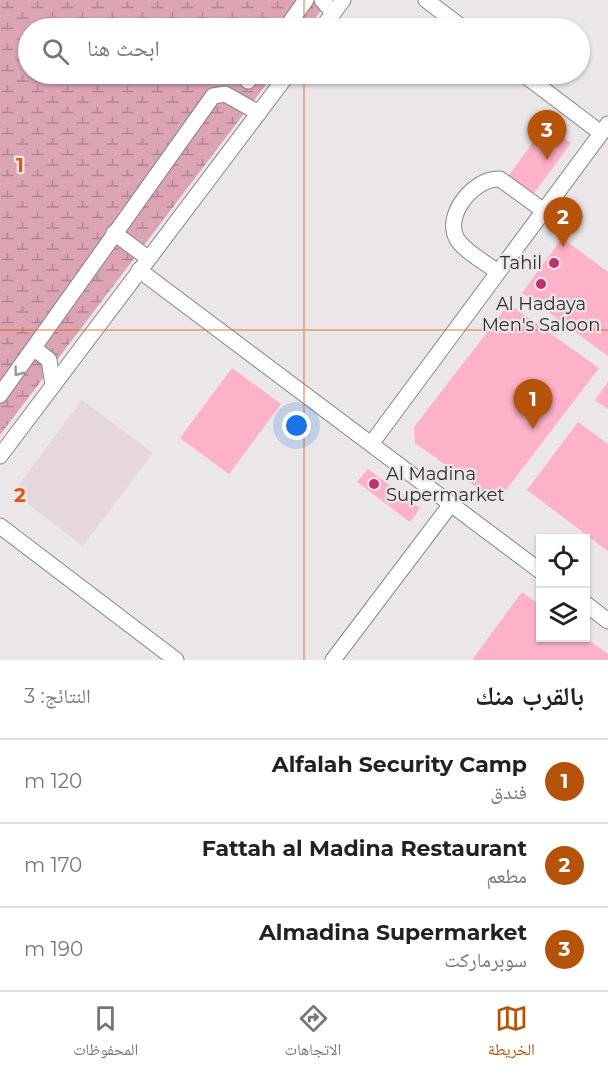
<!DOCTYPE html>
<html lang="ar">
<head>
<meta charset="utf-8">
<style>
  :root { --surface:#fff; --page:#f6f6f6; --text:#222; --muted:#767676; --line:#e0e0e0; --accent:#b45309 }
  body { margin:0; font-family:Montserrat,"Noto Naskh Arabic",sans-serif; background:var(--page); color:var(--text); direction:rtl }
  .controls { position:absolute; right:18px; bottom:18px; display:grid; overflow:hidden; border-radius:0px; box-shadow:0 2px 4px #0004 }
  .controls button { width:54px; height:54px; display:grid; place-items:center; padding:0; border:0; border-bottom:2px solid var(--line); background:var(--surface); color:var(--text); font:30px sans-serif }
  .you { position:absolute; left:297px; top:426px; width:21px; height:21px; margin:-15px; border:4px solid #fff; border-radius:50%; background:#1a73e8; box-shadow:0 0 0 9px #1a73e833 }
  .badge { display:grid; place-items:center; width:39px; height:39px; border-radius:50%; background:var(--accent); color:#fff; font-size:20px; font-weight:700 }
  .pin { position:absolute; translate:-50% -50px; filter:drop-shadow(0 2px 3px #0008) }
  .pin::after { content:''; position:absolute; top:32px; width:21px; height:18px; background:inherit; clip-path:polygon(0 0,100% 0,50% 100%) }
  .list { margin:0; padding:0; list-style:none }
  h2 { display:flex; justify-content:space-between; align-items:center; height:78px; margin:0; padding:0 24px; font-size:26px }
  h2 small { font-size:20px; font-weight:400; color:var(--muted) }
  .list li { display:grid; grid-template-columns:39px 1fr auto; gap:18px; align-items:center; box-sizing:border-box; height:84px; padding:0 24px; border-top:2px solid var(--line) }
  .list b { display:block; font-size:22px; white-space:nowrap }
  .list p { margin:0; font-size:20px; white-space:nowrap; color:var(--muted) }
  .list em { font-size:20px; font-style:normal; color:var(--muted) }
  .icon { flex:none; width:33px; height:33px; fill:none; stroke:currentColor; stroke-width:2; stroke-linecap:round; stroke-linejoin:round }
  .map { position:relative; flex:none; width:608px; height:660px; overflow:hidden; direction:ltr }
  .search { position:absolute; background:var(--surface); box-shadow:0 2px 4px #0004; left:18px; right:18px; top:18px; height:66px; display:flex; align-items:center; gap:15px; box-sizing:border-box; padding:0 21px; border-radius:33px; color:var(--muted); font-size:22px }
  .sheet { height:330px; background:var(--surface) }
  nav { display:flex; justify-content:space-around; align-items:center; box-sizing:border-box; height:84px; border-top:2px solid var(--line); background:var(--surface); font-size:16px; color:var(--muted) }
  nav a { display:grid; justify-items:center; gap:3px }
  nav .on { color:var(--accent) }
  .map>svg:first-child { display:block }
  .built { fill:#e5d7db }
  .wetland { fill:url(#wetland-marsh) }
  .building { fill:#fdb2c8 }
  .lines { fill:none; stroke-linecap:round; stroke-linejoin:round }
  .minor-casing { stroke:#898486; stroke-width:17 }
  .minor { stroke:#fff; stroke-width:15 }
  .oneway { stroke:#989697 }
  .grid { fill:none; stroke:#df570e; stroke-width:1.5; stroke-opacity:0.55 }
  .poi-dot { fill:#bd326c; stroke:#ebe6e7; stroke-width:2 }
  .labels { text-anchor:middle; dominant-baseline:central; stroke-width:4.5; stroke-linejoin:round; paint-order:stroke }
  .poi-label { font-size:18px; fill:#302e2f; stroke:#ebe6e7; text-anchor:end }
  .grid-label { font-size:20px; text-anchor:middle; font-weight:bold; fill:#df570e; stroke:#ebe6e7; stroke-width:4.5; stroke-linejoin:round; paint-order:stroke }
</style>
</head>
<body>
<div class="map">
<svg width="608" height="660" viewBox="0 0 608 660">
  <defs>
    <pattern id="wetland-marsh" width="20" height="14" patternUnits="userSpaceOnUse" patternTransform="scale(1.5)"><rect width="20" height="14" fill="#dca3b3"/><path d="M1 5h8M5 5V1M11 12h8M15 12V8" fill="none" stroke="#b38592"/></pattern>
  </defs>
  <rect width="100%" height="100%" fill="#ebe6e7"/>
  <path class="built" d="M82,400L153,453L83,546L19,497L18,486Z"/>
  <path class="wetland" d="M0,0H329L308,28H28V74H274L0,435Z"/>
  <g class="building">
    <path d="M546,124L571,143L532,196L507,178Z"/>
    <path d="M562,238L608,272V356L522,293Z"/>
    <path d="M509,304L599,368L497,502L415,443L414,427Z"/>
    <path d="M232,368L281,404L229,474L180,438Z"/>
    <path d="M608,382V409L595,400Z"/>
    <path d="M578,422L608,444V551L527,490Z"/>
    <path d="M368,469L420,508L410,522L357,482Z"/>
    <path d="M522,592L540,605V638H586L608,654V660H472Z"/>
  </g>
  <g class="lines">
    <g class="minor-casing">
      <g id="minor">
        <path d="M322,0L333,13"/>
        <path d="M426,0L463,28"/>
        <path d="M286,28L306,0"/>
        <path d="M322,28L343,0"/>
        <path d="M523,74L601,133"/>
        <path d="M248,81L254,74"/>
        <path d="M114,233L148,258"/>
        <path d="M139,270L540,571"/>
        <path d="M498,272C486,263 465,252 457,239C443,215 475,177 500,179L544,211"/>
        <path d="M35,349L49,360L53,385"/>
        <path d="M0,395L213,96L225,94L259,113"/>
        <path d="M371,444L608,124"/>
        <path d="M0,456L288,74"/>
        <path d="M0,526L176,660"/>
        <path d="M586,604L608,621"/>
        <path d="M333,660L451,504"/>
      </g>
    </g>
    <use href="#minor" class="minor"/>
  </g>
  <defs><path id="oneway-chevron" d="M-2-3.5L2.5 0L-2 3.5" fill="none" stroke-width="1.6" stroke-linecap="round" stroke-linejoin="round" transform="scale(1.5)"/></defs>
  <use class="oneway" href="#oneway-chevron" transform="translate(18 372) rotate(127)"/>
  <path class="grid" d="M304,0V28M304,74V660M0,330H608"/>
  <g class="poi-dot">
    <circle cx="554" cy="263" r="6"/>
    <circle cx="541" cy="284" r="6"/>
    <circle cx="374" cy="484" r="6"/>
  </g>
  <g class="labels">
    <g class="poi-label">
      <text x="542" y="263">Tahil</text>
      <text x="541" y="304" text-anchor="middle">Al Hadaya<tspan x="541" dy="21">Men's Saloon</tspan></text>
      <text x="386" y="474" text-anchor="start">Al Madina<tspan x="386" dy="21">Supermarket</tspan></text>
    </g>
  </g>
  <g class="grid-label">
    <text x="20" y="172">1</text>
    <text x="20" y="502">2</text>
  </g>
</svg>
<div class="controls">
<button><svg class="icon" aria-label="locate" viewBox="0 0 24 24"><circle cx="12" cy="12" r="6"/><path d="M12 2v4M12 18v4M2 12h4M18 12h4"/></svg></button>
<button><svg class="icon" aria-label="layers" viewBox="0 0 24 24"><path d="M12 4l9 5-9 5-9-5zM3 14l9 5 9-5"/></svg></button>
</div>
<div class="you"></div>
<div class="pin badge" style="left:533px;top:429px">1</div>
<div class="pin badge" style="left:563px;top:247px">2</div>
<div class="pin badge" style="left:547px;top:160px">3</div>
<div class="search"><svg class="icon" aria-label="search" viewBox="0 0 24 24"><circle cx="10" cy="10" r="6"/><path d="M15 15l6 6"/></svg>ابحث هنا</div>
</div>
<section class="sheet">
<h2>بالقرب منك<small>النتائج: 3</small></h2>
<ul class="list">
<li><span class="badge">1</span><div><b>Alfalah Security Camp</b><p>فندق</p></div><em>120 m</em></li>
<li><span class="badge">2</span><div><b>Fattah al Madina Restaurant</b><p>مطعم</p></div><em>170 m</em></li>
<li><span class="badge">3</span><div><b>Almadina Supermarket</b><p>سوبرماركت</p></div><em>190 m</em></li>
</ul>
</section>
<nav>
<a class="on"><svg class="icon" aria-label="map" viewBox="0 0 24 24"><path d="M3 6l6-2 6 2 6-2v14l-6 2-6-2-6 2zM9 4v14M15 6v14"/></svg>الخريطة</a>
<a><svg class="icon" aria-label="directions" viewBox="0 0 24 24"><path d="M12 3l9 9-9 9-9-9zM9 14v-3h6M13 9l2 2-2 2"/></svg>الاتجاهات</a>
<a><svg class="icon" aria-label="saved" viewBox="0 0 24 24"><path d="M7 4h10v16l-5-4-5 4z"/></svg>المحفوظات</a>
</nav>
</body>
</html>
